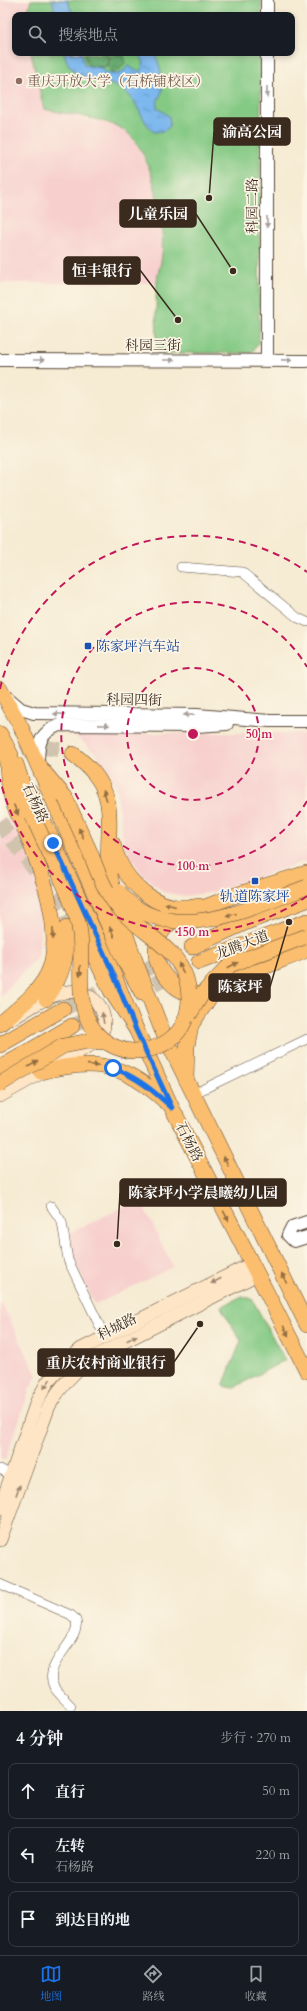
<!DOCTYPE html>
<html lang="zh">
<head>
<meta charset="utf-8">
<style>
  :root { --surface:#171b24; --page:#20242c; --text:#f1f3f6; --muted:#9ea1a6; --line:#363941; --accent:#1a73e8 }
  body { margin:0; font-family:Cardo,"Noto Serif SC",serif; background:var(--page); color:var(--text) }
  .stop { position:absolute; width:12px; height:12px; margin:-9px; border:3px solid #1a73e8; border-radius:50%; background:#fff }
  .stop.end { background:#1a73e8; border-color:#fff; box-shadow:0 1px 4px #0008 }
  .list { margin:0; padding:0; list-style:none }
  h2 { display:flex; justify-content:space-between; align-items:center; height:52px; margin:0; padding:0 16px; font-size:17px }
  h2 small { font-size:13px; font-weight:400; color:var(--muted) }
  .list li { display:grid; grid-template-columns:26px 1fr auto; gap:12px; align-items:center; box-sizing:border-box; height:56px; margin:0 8px 8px; padding:0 8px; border:1px solid var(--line); border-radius:8px }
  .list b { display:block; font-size:15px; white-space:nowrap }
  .list p { margin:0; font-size:13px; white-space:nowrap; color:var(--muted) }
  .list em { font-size:13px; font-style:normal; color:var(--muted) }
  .icon { flex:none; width:22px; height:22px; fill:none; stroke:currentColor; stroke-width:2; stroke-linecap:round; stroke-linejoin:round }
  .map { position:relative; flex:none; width:307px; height:1711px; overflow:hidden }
  .search { position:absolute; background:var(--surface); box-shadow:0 2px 6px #0003; left:12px; right:12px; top:12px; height:44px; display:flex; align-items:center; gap:10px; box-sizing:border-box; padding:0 14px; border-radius:8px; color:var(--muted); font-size:15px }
  .sheet { height:244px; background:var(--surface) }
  nav { display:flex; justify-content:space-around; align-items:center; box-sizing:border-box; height:56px; border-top:1px solid var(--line); background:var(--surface); font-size:11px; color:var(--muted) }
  nav a { display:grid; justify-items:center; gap:2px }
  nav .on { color:var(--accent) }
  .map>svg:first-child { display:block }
  .built { fill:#f7d0ce }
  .green { fill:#84c984; stroke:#607a51 }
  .forest { fill:url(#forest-crowns); stroke:#536c48 }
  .water { fill:url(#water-ripples); stroke:#5c7086 }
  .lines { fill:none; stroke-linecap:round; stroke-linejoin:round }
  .trunk-tunnel { stroke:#d1c4af; stroke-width:15; stroke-dasharray:15 8; stroke-linecap:butt }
  .minor-casing { stroke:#574739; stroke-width:10 }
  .tertiary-casing { stroke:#574739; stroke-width:14 }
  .secondary-casing { stroke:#574739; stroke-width:14 }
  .primary-casing { stroke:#574739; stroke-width:16 }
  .trunk-casing { stroke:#574739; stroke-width:16 }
  .minor { stroke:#fff; stroke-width:9 }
  .tertiary { stroke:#fff; stroke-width:12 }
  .secondary { stroke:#fde5c5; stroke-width:13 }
  .primary { stroke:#fbbe6e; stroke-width:15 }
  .trunk { stroke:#fbbe6e; stroke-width:15 }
  .trunk-bridge-casing { stroke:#574739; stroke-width:16; stroke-linecap:butt }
  .trunk-bridge { stroke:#fbbe6e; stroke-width:15 }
  .oneway { fill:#a79f9a }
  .oneway2 { fill:#916d42 }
  .oneway3 { fill:#9c8872 }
  .route { stroke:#1a73e8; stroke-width:5 }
  .ring { fill:none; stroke:#c2185b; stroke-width:2; stroke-dasharray:7 5 }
  .education-dot { fill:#8d6e63; stroke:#fcf5e5; stroke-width:1.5 }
  .transit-dot { fill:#1a4fb4; stroke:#fcf5e5; stroke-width:1.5 }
  .labels { text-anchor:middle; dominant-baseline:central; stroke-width:3.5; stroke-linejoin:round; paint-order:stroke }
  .education-label { font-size:14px; fill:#785e54; stroke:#fcf5e5; text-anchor:start }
  .street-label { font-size:14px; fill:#3b2a1e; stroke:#fcf5e5 }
  .transit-label { font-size:14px; fill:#164399; stroke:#fcf5e5; text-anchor:start }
  .centre { fill:#c2185b; stroke:#fcf5e5; stroke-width:2 }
  .ring-label { font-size:12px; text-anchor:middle; font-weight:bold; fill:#c2185b; stroke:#fcf5e5; stroke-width:3.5; stroke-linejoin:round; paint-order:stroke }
  .leader { fill:none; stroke:#3b2a1e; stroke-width:1.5 }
  .callout-dot { fill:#3b2a1e; stroke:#fcf5e5; stroke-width:1.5 }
  .callout { fill:#3b2a1e; stroke:#3b2a1e; stroke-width:1.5 }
  .callout-label { font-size:15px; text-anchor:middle; font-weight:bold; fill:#fff }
</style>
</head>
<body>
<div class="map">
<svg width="307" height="1711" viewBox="0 0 307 1711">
  <defs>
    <pattern id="forest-crowns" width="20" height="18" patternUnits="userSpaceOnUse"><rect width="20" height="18" fill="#6bad72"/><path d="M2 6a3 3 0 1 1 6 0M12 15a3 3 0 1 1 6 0" fill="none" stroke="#598d5d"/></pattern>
    <pattern id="water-ripples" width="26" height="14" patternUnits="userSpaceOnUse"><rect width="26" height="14" fill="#7cb7ee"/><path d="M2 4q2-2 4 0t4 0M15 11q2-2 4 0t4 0" fill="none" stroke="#6795c0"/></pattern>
  </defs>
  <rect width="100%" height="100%" fill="#fcf5e5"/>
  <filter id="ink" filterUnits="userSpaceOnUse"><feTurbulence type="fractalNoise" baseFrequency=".025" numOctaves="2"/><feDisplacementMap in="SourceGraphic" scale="8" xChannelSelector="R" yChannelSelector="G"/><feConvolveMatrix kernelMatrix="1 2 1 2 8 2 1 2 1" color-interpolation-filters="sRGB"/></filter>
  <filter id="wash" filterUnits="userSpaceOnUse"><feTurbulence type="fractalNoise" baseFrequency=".012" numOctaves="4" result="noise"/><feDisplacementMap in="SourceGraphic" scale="16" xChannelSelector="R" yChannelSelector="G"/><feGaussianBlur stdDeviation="0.9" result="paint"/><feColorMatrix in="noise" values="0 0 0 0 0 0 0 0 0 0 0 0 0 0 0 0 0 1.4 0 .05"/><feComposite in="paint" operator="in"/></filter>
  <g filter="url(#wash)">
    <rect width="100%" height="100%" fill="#f6ebd3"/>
    <g class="built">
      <path d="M0,0H31L27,15H15V53H31L44,109L112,125L128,133L142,154L154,183L160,212L162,256L157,283H0Z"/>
      <path d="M72,733H307V861L209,893L184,896L163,892L141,873L124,846L117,791L109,771L97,755Z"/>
      <path d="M0,819H12L33,865L42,914L38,956L0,997Z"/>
      <path d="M140,1199L173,1267L95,1305L74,1260L70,1233Z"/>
      <path d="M0,1300L37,1375L30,1388L6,1458L0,1459Z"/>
    </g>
    <g class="green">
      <path d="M31,0H261V15H27Z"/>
      <path d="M31,53H261L259,343L251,353H157C157,330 155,306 157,283C157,274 161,265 162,256C165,224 154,156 128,133C112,119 66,114 44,109Z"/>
      <path d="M242,1296L252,1299L285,1360L233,1388L223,1386L241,1341L221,1307Z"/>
    </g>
    <g class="forest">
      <path d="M85,53L108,54V62L105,67L89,66L86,61Z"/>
      <path d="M116,55H123L126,61L121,68L112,73L108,68L110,57Z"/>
    </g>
    <g class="water">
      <path d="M52,0H67L72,11L80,15H60L55,12Z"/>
      <path d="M64,53H82L84,65L102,68L105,73L118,74L124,71L129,64L131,68L140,72L144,63L139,53H155C159,64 164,79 162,90C161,97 156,100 157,108L169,116L170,126L164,131L154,132C143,124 138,102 126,92C103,74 74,89 64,53Z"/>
    </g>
  </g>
  <g filter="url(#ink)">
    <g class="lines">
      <g class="trunk-tunnel">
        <path d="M3,765C25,745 46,744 73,754"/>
        <path d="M0,821L6,832L60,903L73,924"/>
        <path d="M63,1009L192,947"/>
        <path d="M72,1026L199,962"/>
      </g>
      <g class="minor-casing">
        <g id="minor">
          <path d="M181,567L242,572L298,618L307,622"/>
          <path d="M193,1094L307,1039"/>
          <path d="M51,1206L62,1222L68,1260L105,1337"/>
          <path d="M0,1469L11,1475"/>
          <path d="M0,1584L71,1615L76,1620C82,1641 41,1663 54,1687C58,1694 66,1700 71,1706"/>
        </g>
      </g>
      <g class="tertiary-casing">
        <g id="tertiary">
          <path d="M267,0V15"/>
          <path d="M267,53V360"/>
          <path d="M0,360L307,361"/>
          <path d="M7,697L21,709L34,713L197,715L270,721H307"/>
          <path d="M38,763C38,743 40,733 59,725L197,726L227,724"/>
          <path d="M307,1222L292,1227L288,1235L294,1241L307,1237"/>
        </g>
      </g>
      <g class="secondary-casing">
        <g id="secondary">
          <path d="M0,1096L96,1042C104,1033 106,1025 103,1014C101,1006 97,1001 90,997C66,980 34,1006 13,1018"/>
          <path d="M0,1508L37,1401L47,1383L62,1366L81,1349L251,1264"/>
          <path d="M0,1540L49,1406C60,1387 72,1373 90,1359L256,1275"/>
        </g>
      </g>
      <g class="primary-casing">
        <g id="primary">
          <path d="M0,689L21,727L122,956L142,993"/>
          <path d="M0,734L11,755"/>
          <path d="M30,791L113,973L136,1029L172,1108L307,1371"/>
          <path d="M162,1030L307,1325"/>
          <path d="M41,1072C95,1058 124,1063 166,1102"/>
        </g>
      </g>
      <g class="trunk-casing">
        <g id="trunk">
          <path d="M73,754C89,766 102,779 107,799C113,824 105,850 110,875C120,929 142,977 161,1028"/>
          <path d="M16,764L32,815"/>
          <path d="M38,765L65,797"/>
          <path d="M113,844C123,882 157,915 199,906"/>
          <path d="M236,895C220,902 180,915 169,924C154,937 152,958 163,973C171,984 180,994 195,994C212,994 222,986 237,979C259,968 284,960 307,950"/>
          <path d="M226,898L307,873"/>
          <path d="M77,930L91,949L111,991L136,1029"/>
          <path d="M192,947L247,922L307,900"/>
          <path d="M199,962L307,921"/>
          <path d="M46,999C63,976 68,955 67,927"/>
          <path d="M0,1024C18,1008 42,991 50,968C63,927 41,870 26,832C22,822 16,812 13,802C7,783 7,764 6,745"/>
          <path d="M0,1045L63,1009"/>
          <path d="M0,1068L72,1026"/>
          <path d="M186,1079L187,1046L191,1025L214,991"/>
        </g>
      </g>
      <use href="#minor" class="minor"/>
      <use href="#tertiary" class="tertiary"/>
      <use href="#secondary" class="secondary"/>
      <use href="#primary" class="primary"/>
      <use href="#trunk" class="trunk"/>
      <g class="trunk-bridge-casing">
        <g id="trunk-bridge">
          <path d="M32,815C47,849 66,883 77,918C88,956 69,999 96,1033C106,1044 117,1050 133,1051C151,1051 166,1046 178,1032C186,1022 189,1010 189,998C189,944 134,936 110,896C101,883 96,867 90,852C82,834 73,815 65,797"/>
          <path d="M119,892C166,950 251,908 307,887"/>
          <path d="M189,1015L202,994L230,965L307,936"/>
          <path d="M0,1084L63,1046L89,1041L104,1042"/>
        </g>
      </g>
      <use href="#trunk-bridge" class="trunk-bridge"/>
    </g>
    <defs><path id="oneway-solid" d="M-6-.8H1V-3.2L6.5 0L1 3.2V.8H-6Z"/></defs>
    <g class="oneway">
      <use href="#oneway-solid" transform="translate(267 92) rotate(90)"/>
      <use href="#oneway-solid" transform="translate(267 222) rotate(90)"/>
      <use href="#oneway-solid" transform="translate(39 360)"/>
      <use href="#oneway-solid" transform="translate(169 360)"/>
      <use href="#oneway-solid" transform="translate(287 360) rotate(1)"/>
      <use href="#oneway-solid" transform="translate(59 714) rotate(-179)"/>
      <use href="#oneway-solid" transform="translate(189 715) rotate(-179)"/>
      <use href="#oneway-solid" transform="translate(104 725) rotate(1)"/>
    </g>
    <g class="oneway2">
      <use href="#oneway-solid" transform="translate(105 795) rotate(-108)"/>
      <use href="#oneway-solid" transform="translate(16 810) rotate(66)"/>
      <use href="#oneway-solid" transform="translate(81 833) rotate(-114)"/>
      <use href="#oneway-solid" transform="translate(170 905) rotate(-166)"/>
      <use href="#oneway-solid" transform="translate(231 915) rotate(165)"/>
      <use href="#oneway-solid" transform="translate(112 932) rotate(-114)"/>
      <use href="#oneway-solid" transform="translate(53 934) rotate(89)"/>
      <use href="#oneway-solid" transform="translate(233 965) rotate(-27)"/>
      <use href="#oneway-solid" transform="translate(181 968) rotate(-116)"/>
      <use href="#oneway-solid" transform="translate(80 971) rotate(90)"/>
      <use href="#oneway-solid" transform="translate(33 1064) rotate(-31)"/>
      <use href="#oneway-solid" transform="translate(93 1065) rotate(4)"/>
      <use href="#oneway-solid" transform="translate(226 1161) rotate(-116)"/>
      <use href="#oneway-solid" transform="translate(226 1216) rotate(63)"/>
      <use href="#oneway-solid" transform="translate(284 1278) rotate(-116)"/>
      <use href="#oneway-solid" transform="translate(286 1331) rotate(62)"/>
    </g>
    <g class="oneway3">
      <use href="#oneway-solid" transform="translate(103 1018) rotate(-98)"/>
      <use href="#oneway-solid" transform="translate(216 1281) rotate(153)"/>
      <use href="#oneway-solid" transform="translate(132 1338) rotate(-27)"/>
      <use href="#oneway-solid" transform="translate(47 1384) rotate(125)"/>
      <use href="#oneway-solid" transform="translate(18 1490) rotate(-70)"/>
    </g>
  </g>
  <g class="lines" filter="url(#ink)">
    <path class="route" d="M53,843L113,973L136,1030L172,1108C154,1091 137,1077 113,1068"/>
  </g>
  <g class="ring">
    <circle cx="193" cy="734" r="66"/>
    <path d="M307 801A132 132 0 1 1 307 667"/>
    <path d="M307 896A198 198 0 0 1 0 779M0 689A198 198 0 0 1 307 572"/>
  </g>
  <circle class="education-dot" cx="19" cy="81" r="4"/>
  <g class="transit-dot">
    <rect x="84" y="642" width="8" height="8" rx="2"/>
    <rect x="251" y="877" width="8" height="8" rx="2"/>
  </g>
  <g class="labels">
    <g class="education-label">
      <text x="27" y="81">重庆开放大学（石桥铺校区）</text>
    </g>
    <g class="street-label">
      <text transform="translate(252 206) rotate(-90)">科园二路</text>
      <text x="153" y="345">科园三街</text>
      <text transform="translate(134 700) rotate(1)">科园四街</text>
      <text transform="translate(35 803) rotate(65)">石杨路</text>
      <text transform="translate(242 945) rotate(-21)">龙腾大道</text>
      <text transform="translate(189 1142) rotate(63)">石杨路</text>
      <text transform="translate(117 1327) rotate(-27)">科城路</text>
    </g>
    <g class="transit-label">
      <text x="96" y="646">陈家坪汽车站</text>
      <text x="255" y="896" text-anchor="middle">轨道陈家坪</text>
    </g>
  </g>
  <circle cx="193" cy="734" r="6" class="centre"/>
  <g class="ring-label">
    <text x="259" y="738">50 m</text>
    <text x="193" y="870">100 m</text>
    <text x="193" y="936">150 m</text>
  </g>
  <path class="leader" d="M209 198L214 132M233 271L196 214M178 320L140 270M289 922L270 987M117 1244L120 1193M200 1324L174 1362"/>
  <g class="callout-dot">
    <circle cx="209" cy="198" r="4"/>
    <circle cx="233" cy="271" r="4"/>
    <circle cx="178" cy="320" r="4"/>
    <circle cx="289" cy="922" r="4"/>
    <circle cx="117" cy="1244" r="4"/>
    <circle cx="200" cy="1324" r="4"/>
  </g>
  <g class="callout">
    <rect x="214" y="118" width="76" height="27" rx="4"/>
    <rect x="120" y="200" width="76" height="27" rx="4"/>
    <rect x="64" y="257" width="76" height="27" rx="4"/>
    <rect x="209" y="974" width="61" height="27" rx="4"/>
    <rect x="120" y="1179" width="166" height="27" rx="4"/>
    <rect x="38" y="1349" width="136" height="27" rx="4"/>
  </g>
  <g class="callout-label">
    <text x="252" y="137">渝高公园</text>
    <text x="158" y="219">儿童乐园</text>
    <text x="102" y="276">恒丰银行</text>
    <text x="240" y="992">陈家坪</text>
    <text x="203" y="1198">陈家坪小学晨曦幼儿园</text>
    <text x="106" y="1368">重庆农村商业银行</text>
  </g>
</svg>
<div class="stop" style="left:113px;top:1068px"></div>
<div class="stop end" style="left:53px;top:843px"></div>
<div class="search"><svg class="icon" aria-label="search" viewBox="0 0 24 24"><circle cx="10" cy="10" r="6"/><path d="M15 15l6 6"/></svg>搜索地点</div>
</div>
<section class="sheet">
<h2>4 分钟<small>步行 · 270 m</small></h2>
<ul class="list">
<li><svg class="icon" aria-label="ahead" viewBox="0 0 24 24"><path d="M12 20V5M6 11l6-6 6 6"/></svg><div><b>直行</b></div><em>50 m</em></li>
<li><svg class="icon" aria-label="left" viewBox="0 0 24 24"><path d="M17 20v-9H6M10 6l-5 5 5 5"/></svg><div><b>左转</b><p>石杨路</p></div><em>220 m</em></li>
<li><svg class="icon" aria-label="arrive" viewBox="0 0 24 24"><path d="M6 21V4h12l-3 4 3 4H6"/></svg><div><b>到达目的地</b></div></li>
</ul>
</section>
<nav>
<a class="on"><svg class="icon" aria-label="map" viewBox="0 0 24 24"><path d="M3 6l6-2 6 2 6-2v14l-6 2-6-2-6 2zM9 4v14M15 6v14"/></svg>地图</a>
<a><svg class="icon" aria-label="directions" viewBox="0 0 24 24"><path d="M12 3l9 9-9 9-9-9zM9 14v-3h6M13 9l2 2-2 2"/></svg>路线</a>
<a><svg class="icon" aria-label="saved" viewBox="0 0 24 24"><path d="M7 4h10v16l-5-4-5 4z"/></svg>收藏</a>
</nav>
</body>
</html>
